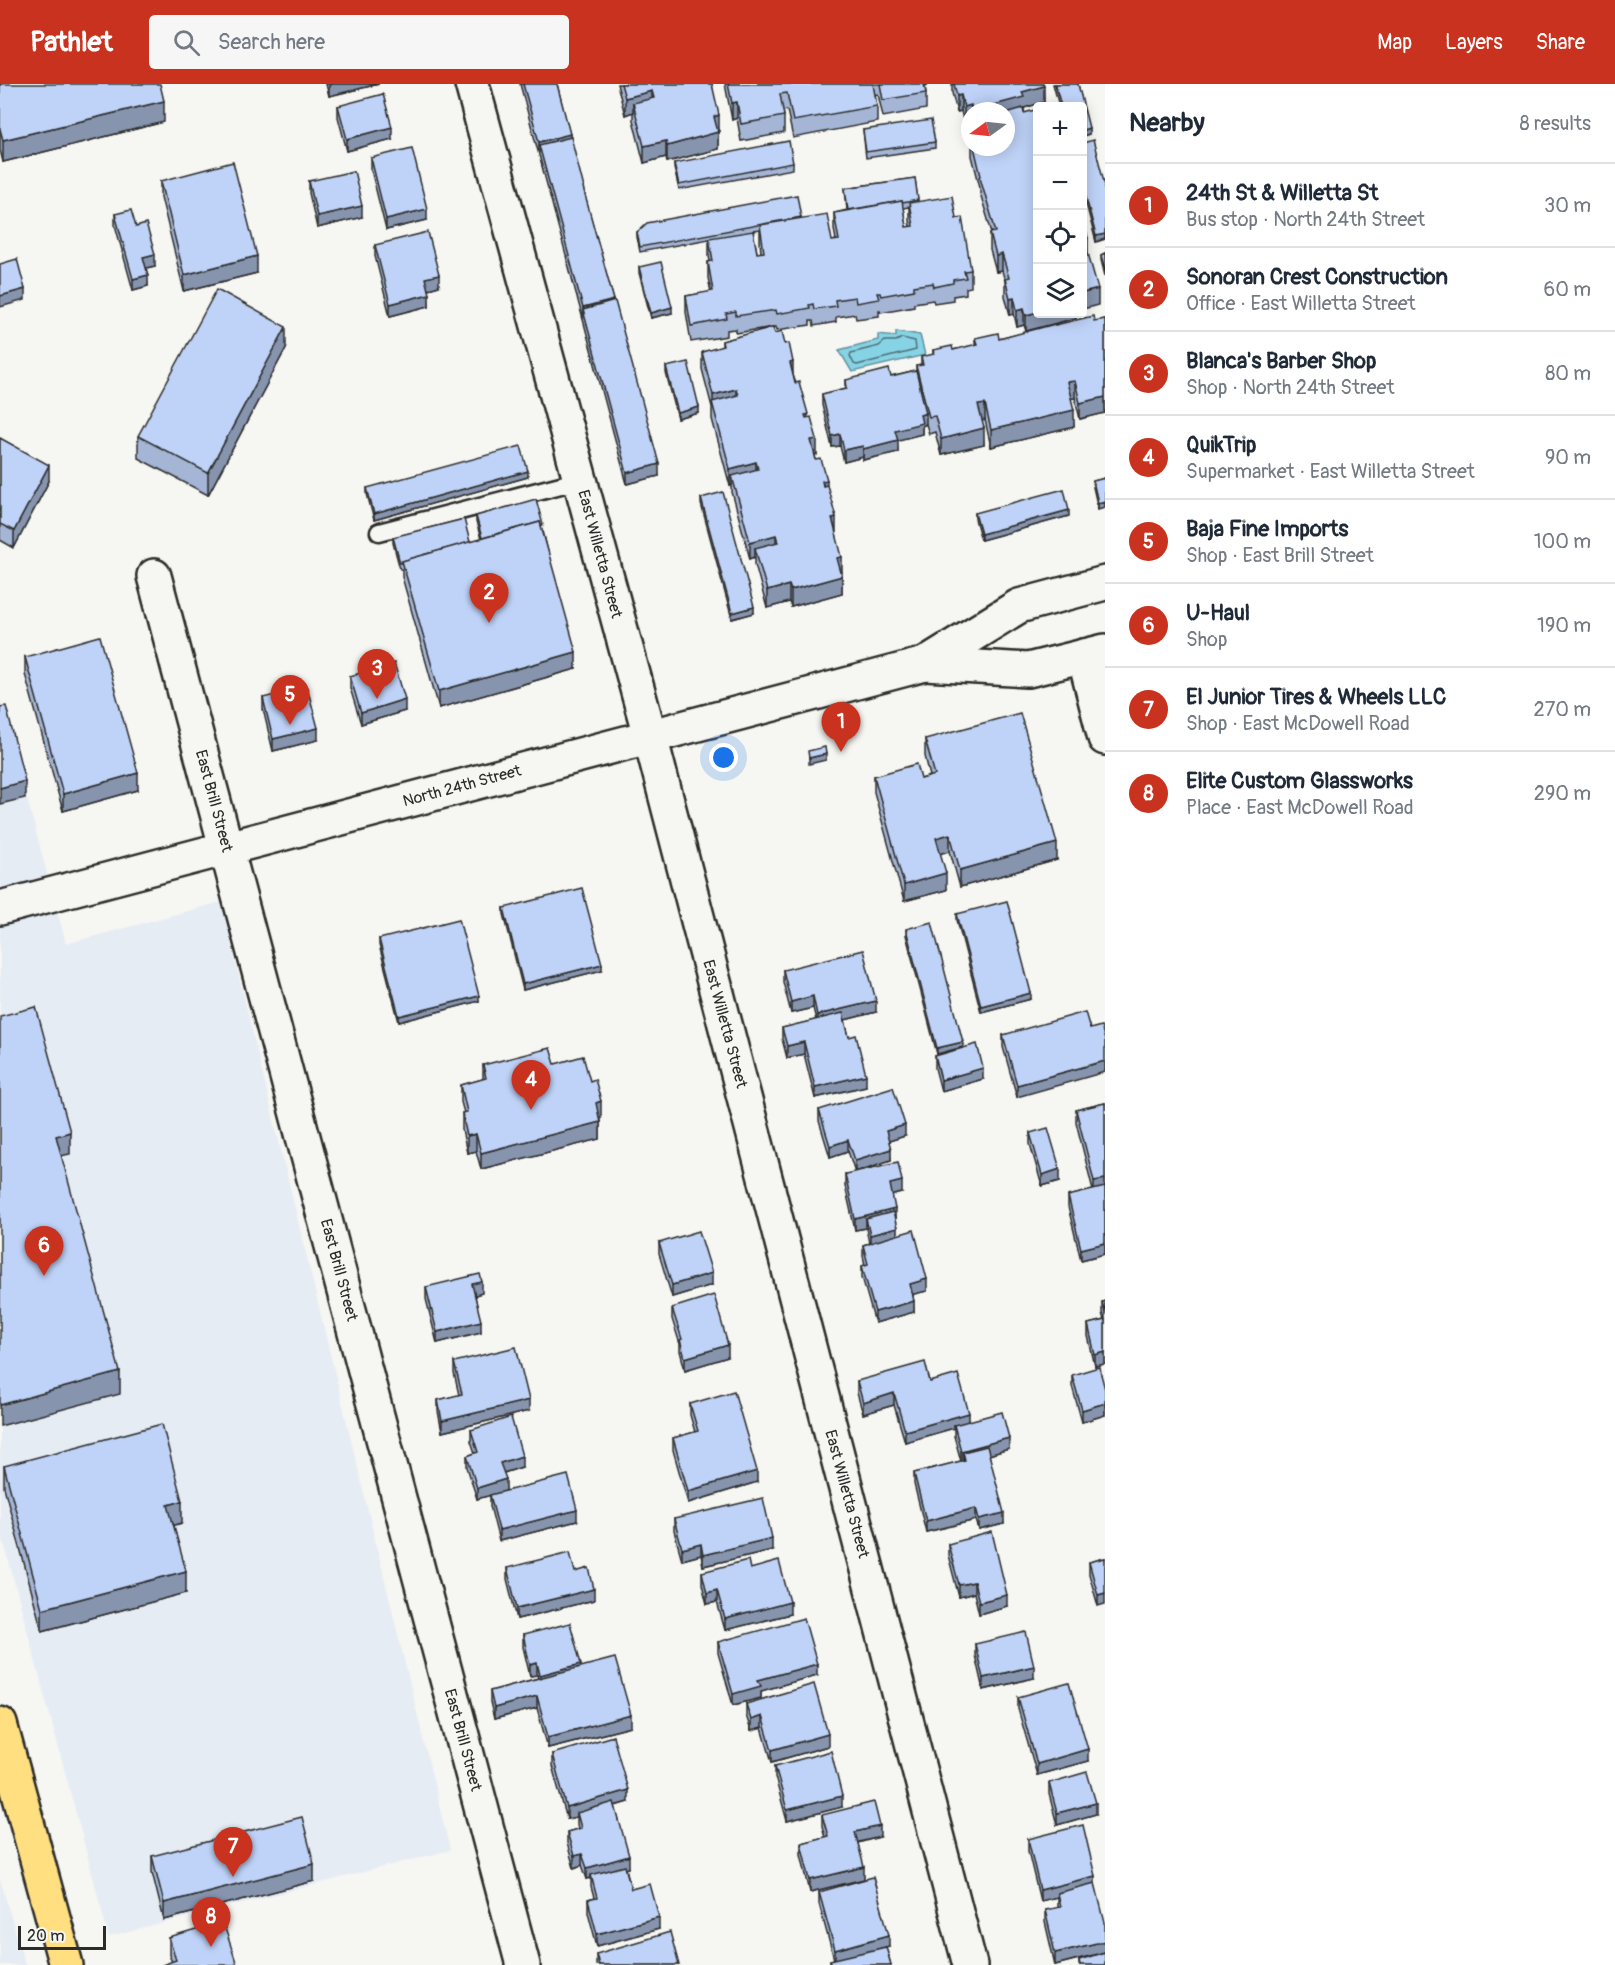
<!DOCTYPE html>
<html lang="en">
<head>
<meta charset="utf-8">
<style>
  :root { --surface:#fff; --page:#f6f6f7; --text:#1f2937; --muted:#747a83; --line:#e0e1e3; --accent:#c8321e }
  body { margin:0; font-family:Pangolin,sans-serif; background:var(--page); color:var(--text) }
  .controls { position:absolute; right:18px; top:18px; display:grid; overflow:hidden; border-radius:6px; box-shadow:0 3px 15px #0003 }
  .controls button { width:54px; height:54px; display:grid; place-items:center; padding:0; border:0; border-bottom:2px solid var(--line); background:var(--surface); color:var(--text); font:30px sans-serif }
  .compass { position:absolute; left:961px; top:18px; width:54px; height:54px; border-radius:50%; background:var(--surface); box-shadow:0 3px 15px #0003; rotate:255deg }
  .scale { position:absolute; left:18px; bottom:15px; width:88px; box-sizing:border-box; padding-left:6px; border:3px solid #2b2b2b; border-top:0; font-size:16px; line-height:21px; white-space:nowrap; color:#2b2b2b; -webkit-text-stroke:4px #f6f6f2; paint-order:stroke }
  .you { position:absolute; left:724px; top:674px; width:21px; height:21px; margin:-15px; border:4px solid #fff; border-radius:50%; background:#1a73e8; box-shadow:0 0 0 9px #1a73e833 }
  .badge { display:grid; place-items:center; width:39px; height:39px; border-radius:50%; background:var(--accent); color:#fff; font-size:20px; font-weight:700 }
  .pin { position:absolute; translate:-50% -50px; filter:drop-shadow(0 2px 3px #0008) }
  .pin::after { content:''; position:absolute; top:32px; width:21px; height:18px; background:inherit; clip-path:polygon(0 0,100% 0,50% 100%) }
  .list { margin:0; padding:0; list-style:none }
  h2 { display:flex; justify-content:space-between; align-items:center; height:78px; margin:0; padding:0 24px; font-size:26px }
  h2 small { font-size:20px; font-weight:400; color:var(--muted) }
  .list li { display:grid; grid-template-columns:39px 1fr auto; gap:18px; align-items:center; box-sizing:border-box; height:84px; padding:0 24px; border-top:2px solid var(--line) }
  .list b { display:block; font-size:22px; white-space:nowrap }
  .list p { margin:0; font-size:20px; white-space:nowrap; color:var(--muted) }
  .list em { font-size:20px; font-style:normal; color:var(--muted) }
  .icon { flex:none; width:33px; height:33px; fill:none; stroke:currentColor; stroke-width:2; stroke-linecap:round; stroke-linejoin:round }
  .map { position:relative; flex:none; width:1105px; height:1881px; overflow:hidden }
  header { display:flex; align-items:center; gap:36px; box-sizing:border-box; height:84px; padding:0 30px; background:var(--accent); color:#fff }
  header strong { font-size:28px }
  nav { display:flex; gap:33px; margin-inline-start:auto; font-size:21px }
  .search { width:420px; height:54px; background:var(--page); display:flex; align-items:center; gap:15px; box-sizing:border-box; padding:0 21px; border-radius:6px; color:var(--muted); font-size:22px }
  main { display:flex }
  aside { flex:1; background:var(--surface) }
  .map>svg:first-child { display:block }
  .built { fill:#e6ecf4 }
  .water { fill:#86d3e5; stroke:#62909b; stroke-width:1.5 }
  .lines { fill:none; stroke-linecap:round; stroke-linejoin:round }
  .shore { stroke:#4f6e75; stroke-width:1.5 }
  .lane-casing { stroke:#2b2b2b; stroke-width:21 }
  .street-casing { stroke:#2b2b2b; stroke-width:38 }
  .secondary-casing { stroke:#2b2b2b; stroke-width:38 }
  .primary-casing { stroke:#2b2b2b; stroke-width:38 }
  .lane { stroke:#f6f6f2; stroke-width:16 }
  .street { stroke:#f6f6f2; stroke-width:33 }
  .secondary { stroke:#f6f6f2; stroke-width:33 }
  .primary { stroke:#ffdf80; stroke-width:33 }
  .wall { fill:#a4b5d5; stroke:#2b2b2b; stroke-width:1.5; fill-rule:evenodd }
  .shaded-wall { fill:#8694ae; stroke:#2b2b2b; stroke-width:1.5 }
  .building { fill:#bfd3f8; stroke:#2b2b2b; stroke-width:1.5 }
  .labels { text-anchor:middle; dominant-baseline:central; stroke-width:5; stroke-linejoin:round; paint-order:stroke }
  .street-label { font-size:16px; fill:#2b2b2b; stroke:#f6f6f2 }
</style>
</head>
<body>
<header>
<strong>Pathlet</strong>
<div class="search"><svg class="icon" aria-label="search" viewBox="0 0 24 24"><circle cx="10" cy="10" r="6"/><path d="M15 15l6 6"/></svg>Search here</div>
<nav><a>Map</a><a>Layers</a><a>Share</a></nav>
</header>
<main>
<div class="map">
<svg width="1105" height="1881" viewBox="0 0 1105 1881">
  <rect width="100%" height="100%" fill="#f6f6f2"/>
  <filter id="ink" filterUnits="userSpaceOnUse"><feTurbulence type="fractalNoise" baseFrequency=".0167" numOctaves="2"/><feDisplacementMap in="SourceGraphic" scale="12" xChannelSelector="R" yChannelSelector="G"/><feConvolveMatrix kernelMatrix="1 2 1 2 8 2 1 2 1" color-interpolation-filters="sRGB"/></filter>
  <g filter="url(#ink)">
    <g class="built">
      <path d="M0,614L66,860L221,818L450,1766L109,1853L0,1444Z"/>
      <path d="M0,1795L25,1881H0Z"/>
    </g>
    <path class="water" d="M896,247L920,251L925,271L852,288L839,266L878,256V250L896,252Z"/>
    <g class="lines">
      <path class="shore" d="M902,254L915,257L916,266L857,281L854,280L850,272L851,269L879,262L885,257H896Z"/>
      <g class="lane-casing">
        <path id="lane" d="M379,448L580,396"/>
      </g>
      <g class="street-casing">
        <g id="street">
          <path d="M472,0L650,652L970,1881"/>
          <path d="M154,492L523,1881"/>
          <path d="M1084,572L1105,654"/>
        </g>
      </g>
      <g class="secondary-casing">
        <g id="secondary">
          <path d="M925,580L1028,586L1105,567"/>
          <path d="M0,824L925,580L1019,522L1105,499"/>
        </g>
      </g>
      <g class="primary-casing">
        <path id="primary" d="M0,1640L66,1881"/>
      </g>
      <use href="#lane" class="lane"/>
      <use href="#street" class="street"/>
      <use href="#secondary" class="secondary"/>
      <use href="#primary" class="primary"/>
    </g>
    <g class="wall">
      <path d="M0,0L164,38L3,78L0,66Z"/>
      <path d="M326,0H379L329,12Z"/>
      <path d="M520,0H557L584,109L614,217L659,392L627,400Z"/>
      <path d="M617,0H712L719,48H718V65L667,78L666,73L644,79L633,36V28L625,31Z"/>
      <path d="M725,0H928V1L925,2L926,9V25L883,33L878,10L875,11L877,22V38L793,54L787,26L783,27L784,32V49L741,57L737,34L732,36Z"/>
      <path d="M952,0H1043L1044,18L1024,24V27L1076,230V234L1026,247L1024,241L1017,243L1014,230L1010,231L1005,212V197L1002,187L996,188L990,166V149H992L980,109V103L972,72V63H1006V27H970L964,40L961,27L957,28L952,9Z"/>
      <path d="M1053,0H1078L1089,50L1083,52V22H1059Z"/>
      <path d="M338,22L392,55L347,67L338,33Z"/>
      <path d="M863,46L935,58V64L866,74Z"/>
      <path d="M1083,59L1105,101V155L1096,158L1083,108Z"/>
      <path d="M371,74L427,136L386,146L371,86Z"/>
      <path d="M674,79H793V85L679,106L674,84Z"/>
      <path d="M915,94L918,118L956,134L971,186V203L966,204V210L953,212V216L934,219L933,216L914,219V222L881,228L880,226H879V232L856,235L855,230L836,233V238L814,242L813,237H810V241L777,246L776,243H773L793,291L808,334L817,371L815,372L816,376L827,402L842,489V509L791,523L789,518L767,524L755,480V473L750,475L732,408V401L730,402L712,335V323L702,285V268L722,263V257L773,243L736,249V245L727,246V252L691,258L686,228V212L711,208L708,194V178L710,177L709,171V155L640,168L637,153V148L801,133V134L832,157L836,156L834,145V129L847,126L845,104ZM909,123V136L910,143H906L903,124ZM760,146V158L761,169H757L753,147Z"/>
      <path d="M161,97L257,189L184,207L161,113Z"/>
      <path d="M309,97L362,133L317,144L309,109Z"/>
      <path d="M115,130L136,143L155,182L146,184L148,202L133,206L115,141Z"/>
      <path d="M375,161L439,202L428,205L429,222L390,232L375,172Z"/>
      <path d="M1105,169V192L1101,176V171Z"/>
      <path d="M639,183L672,229L651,234L639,189Z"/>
      <path d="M1105,235V329L1080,335L1075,314H1071L1074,343L991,363L985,336L982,337L984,361L941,371L935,348L929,350L926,340L922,342V350L897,356L898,368L863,376V373L844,378L840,362L832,363L822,321V310L846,304V296L891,293L916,287V282L921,281V273L933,271V266H953L975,261V254L999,255L1055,241L1094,237Z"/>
      <path d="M286,264L208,411L138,374V352Z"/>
      <path d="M666,283L699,329L678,335L666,289Z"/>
      <path d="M0,354L49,397L14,464L0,456Z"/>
      <path d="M528,393L374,436L367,410V404Z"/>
      <path d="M1105,394L1098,425L1093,403V397Z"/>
      <path d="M701,414L754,529L732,535L701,420Z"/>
      <path d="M975,429L1069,432L981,456L975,435Z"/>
      <path d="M476,432L543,447L576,585L439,624L402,493V485H400L393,459V453L470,458L481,455L476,438Z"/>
      <path d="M25,573L138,706L63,727L25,590Z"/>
      <path d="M350,592L405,627L361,640L350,604Z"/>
      <path d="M263,614L318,656L273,667L263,625Z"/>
      <path d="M925,655L1057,776L960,803L950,767L940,769L946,806L904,817L874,708V692L921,695L930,692L925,672Z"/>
      <path d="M504,824L602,886L523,906L504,830Z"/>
      <path d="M957,830L1031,915L981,928L957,836Z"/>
      <path d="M906,845L963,963L937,970L906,851Z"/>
      <path d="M379,855L479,917L399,938L379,861Z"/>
      <path d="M783,886L876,928L845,936L849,953L866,1002L815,1014L804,970L787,974L782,955V944L816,936L813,924L791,929L783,898Z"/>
      <path d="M1090,945L1017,1013L1003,963V951Z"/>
      <path d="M935,972L983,995L941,1007L935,984Z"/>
      <path d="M555,980L601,1034H600V1055L481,1085L476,1067L467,1069L462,1046V1029H464L461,1018V1001L483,995V981Z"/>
      <path d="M1105,1019V1170L1081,1176L1068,1123V1112L1093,1106L1076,1038V1026Z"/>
      <path d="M819,1026L905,1052L889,1057L891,1076L855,1088L848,1067L830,1073L819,1037Z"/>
      <path d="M1030,1049L1060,1097L1042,1102L1030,1060Z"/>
      <path d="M845,1090L902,1109L892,1111L897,1151L927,1207L913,1210L914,1228L875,1239L862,1193V1182L865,1181L863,1172V1161L869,1159L866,1144L855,1146L845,1102Z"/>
      <path d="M659,1159L712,1201L672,1213L659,1170Z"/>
      <path d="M426,1203L482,1209L475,1211L481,1248L437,1259L426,1215Z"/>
      <path d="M1105,1217V1280L1095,1282L1088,1252V1240L1104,1236L1102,1229V1218Z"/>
      <path d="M672,1224L728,1273L685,1286L680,1267V1260L672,1235Z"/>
      <path d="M454,1278L529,1327L442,1348L438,1327V1316L459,1311L454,1289Z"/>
      <path d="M1072,1291L1105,1305V1331L1082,1338L1072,1302Z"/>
      <path d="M857,1297L930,1298L969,1337L1009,1365L989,1371L1004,1440L979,1446L976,1436L926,1448L914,1400V1389L961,1377L954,1352V1344L905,1358L894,1321L863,1330L857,1309Z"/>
      <path d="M690,1320L757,1398L688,1419L673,1366V1354L695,1348L690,1331Z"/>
      <path d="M471,1346L522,1383L504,1389L506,1407L577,1437L499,1457L490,1422V1411L477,1415L467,1383V1372L475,1369L471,1357Z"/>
      <path d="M4,1382L182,1439L174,1441L186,1509L42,1547L4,1403Z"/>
      <path d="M674,1435L772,1466L703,1482L701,1471L682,1476L674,1447Z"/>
      <path d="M948,1460L1007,1522L979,1530L974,1509L959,1513L948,1471Z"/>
      <path d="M1105,1474L1098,1522L1089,1490V1478Z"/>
      <path d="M507,1484L575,1488L594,1516L517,1535L507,1495Z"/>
      <path d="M750,1485L790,1530L725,1546L717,1518L707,1520L702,1500V1488Z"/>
      <path d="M523,1551L581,1583L631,1643L548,1664L537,1624L494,1635L490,1618V1607L538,1594L537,1591L530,1592L523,1563Z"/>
      <path d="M718,1558L817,1591L761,1607V1614L733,1621L718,1569Z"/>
      <path d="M975,1560L1034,1594L983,1606L975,1571Z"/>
      <path d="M1018,1613L1088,1677L1037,1691L1018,1625Z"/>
      <path d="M746,1620L828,1662L772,1678L762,1644L751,1647L746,1631Z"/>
      <path d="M552,1670L628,1718L615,1722L629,1784H626L631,1805L659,1845L597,1862L588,1828V1816L594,1814L591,1803V1794L587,1795L582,1781L574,1784L567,1759V1748L578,1745L577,1740V1732L567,1735L552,1682Z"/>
      <path d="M775,1682L842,1723L787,1737L775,1693Z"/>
      <path d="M1049,1699L1096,1730L1057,1741L1049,1710Z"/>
      <path d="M822,1731L880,1753L858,1759L864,1795L810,1808L801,1770V1759L825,1753L822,1742Z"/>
      <path d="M1028,1755L1095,1800L1105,1881H1079V1876L1099,1870L1055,1881L1045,1838V1826L1057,1824V1813L1040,1817L1028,1767Z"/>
      <path d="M152,1772L314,1797L164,1836L152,1788Z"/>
      <path d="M819,1808L889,1862L886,1863L891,1881H830V1876L834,1875L819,1820Z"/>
      <path d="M169,1854L237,1881L172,1878L169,1871Z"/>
      <path d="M596,1870L679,1881H596Z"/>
    </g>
    <g class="shaded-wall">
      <path d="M332,0H379L329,12V1Z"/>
      <path d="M1044,2V18L1024,24V30L1006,35V27H974L1022,8Z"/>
      <path d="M652,7V24L633,19V28L625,31V14Z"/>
      <path d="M961,11V27L957,28V12Z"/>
      <path d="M164,17V38L3,78V56Z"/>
      <path d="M737,18V34L732,36V19Z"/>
      <path d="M971,21L970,38L964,40V23Z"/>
      <path d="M719,31V48L714,50V33Z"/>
      <path d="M392,43V55L347,67V55Z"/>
      <path d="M1089,44V50L1083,52V46Z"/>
      <path d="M718,48V65L667,78V62Z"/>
      <path d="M570,50V61H539V69V58Z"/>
      <path d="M666,57V73L644,79V62Z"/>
      <path d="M362,122V133L317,144V132Z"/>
      <path d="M427,125V136L386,146V135Z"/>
      <path d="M1105,150V155L1096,158V152Z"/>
      <path d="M1088,154V171L1083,172V156Z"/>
      <path d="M155,170V182L143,185V173Z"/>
      <path d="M1002,170V187L996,188V172Z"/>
      <path d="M257,172V189L184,207V191Z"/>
      <path d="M148,191V202L133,206V195Z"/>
      <path d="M439,191V202L425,206V194Z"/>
      <path d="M25,205V216L0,223V212Z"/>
      <path d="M1098,205V221L1083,225V209Z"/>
      <path d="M429,210V222L390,232V220Z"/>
      <path d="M1014,213V230L1010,231V214Z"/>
      <path d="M614,216V227L583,226V235V224Z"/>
      <path d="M672,223V229L651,234V229Z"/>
      <path d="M1024,224V241L1017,243V226Z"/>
      <path d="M1038,228V230H1076V234L1026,247V231Z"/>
      <path d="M286,243V264L208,411V389Z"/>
      <path d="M793,278V295L790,279Z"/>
      <path d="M1075,297V314L1067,315V298Z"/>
      <path d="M736,305V321L713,322V311Z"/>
      <path d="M1105,313V329L1080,335V319Z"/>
      <path d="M985,320V336L978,338V321Z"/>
      <path d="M699,323V329L678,335V329Z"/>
      <path d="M1074,326V343L991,363V346Z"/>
      <path d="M926,329V340L922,342V350L895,357V346L920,331Z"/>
      <path d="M984,344V361L941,371V355Z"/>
      <path d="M840,350V362L832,363V352Z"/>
      <path d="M817,355V371L811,373V356Z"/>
      <path d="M898,356V368L863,376V365Z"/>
      <path d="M863,362V373L844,378V366Z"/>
      <path d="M756,378V395L732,392V401L730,402V385Z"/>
      <path d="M659,380V392L627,400V389Z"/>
      <path d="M49,381V397L14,464V447Z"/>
      <path d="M528,387V393L374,436V430Z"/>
      <path d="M827,396V412L822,397Z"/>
      <path d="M1105,417V423L1098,425V419Z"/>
      <path d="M1069,426V432L981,456V450Z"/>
      <path d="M836,433V450L832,434Z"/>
      <path d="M776,451V468L755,464V473L750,475V458Z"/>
      <path d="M842,473V489L837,491V474Z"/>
      <path d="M842,492V509L791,523V506Z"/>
      <path d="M789,501V518L767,524V507Z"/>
      <path d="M754,523V529L732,535V529Z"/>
      <path d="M576,568V585L439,624V607Z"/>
      <path d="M405,615V627L361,640V629Z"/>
      <path d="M318,644V656L273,667V655Z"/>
      <path d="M826,670V676L809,680V674Z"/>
      <path d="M138,689V706L63,727V710Z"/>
      <path d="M25,697V714L0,720V704Z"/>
      <path d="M950,750V767L936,771V754Z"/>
      <path d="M1057,759V776L960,803V786Z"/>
      <path d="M946,789V806L904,817V801Z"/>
      <path d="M602,880V886L523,906V900Z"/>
      <path d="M1031,909V915L981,928V922Z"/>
      <path d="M479,912V917L399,938V932Z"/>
      <path d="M813,912V924L791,929V918Z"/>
      <path d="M876,917V928L817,943V931Z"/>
      <path d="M804,958V970L787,974V962Z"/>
      <path d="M963,958V963L937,970V964Z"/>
      <path d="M1105,977V988L1017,1013V1001Z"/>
      <path d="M983,984V995L941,1007V996Z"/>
      <path d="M866,991V1002L815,1014V1003Z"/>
      <path d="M601,1017V1034L596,1035V1019Z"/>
      <path d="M600,1038V1055L481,1085V1069Z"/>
      <path d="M905,1041V1052L886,1058V1047Z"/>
      <path d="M70,1048V1070L56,1073V1052Z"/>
      <path d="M476,1050V1067L467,1069V1052Z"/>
      <path d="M848,1056V1067L830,1073V1062Z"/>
      <path d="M891,1065V1076L855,1088V1076Z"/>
      <path d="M1060,1085V1097L1042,1102V1091Z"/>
      <path d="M1105,1095V1106L1094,1109V1097Z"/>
      <path d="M902,1097V1109L890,1112V1100Z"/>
      <path d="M895,1125V1137L868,1143L866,1135V1144L855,1146V1135Z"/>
      <path d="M897,1144V1156L870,1163V1151Z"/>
      <path d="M1105,1159V1170L1081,1176V1165Z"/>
      <path d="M712,1189V1201L672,1213V1201Z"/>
      <path d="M927,1195V1207L910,1211V1200Z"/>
      <path d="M482,1198V1209L472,1212V1200Z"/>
      <path d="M914,1217V1228L875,1239V1228Z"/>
      <path d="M481,1237V1248L437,1259V1248Z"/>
      <path d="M728,1261V1273L685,1286V1274Z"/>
      <path d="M1105,1268V1280L1095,1282V1271Z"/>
      <path d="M120,1288V1310L0,1342V1321Z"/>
      <path d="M894,1309V1321L863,1330V1319Z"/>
      <path d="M529,1316V1327L442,1348V1337Z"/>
      <path d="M1105,1319V1331L1082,1338V1326Z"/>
      <path d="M969,1329V1340L954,1341V1344L905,1358V1347Z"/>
      <path d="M1009,1354V1365L965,1378L963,1368V1378L961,1379V1367Z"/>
      <path d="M522,1372V1383L500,1390V1379Z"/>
      <path d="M757,1387V1398L688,1419V1407Z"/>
      <path d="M506,1395V1407L477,1415V1404Z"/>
      <path d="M182,1417V1439L168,1443V1421Z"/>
      <path d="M976,1424V1436L926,1448V1437Z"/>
      <path d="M577,1426V1437L499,1457V1446Z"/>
      <path d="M1004,1429V1440L979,1446V1435Z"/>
      <path d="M772,1454V1466L703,1482V1471Z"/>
      <path d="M701,1460V1471L682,1476V1465Z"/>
      <path d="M186,1487V1509L42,1547V1525Z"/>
      <path d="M974,1498V1509L959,1513V1501Z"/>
      <path d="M594,1505V1516L517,1535V1524Z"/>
      <path d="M717,1506V1518L707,1520V1509Z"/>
      <path d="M1105,1509V1520L1098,1522V1511Z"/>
      <path d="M1007,1511V1522L979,1530V1518Z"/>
      <path d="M790,1518V1530L725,1546V1535Z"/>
      <path d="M537,1579V1591L530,1592V1581Z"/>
      <path d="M581,1580V1592L540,1603V1591Z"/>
      <path d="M817,1580V1591L761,1607V1614L733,1621V1610L758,1596Z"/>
      <path d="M1034,1582V1594L983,1606V1594Z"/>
      <path d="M537,1612V1624L494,1635V1624Z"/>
      <path d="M631,1631V1643L548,1664V1653Z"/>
      <path d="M762,1632V1644L751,1647V1636Z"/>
      <path d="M828,1650V1662L772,1678V1666Z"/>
      <path d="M1088,1665V1677L1037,1691V1680Z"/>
      <path d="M628,1706V1718L578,1732L577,1729V1733L567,1735V1724Z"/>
      <path d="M842,1712V1723L787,1737V1726Z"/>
      <path d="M1096,1719V1730L1057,1741V1729Z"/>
      <path d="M880,1742V1753L855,1759V1748Z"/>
      <path d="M582,1770V1781L574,1784V1772Z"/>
      <path d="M629,1772V1784L592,1794L591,1791V1794L587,1795V1784Z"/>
      <path d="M314,1780V1797L164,1836V1819Z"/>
      <path d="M864,1783V1795L810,1808V1796Z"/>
      <path d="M1095,1792V1803L1057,1809V1813L1040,1817V1806Z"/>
      <path d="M659,1833V1845L597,1862V1850Z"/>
      <path d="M889,1851V1862L835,1877V1866Z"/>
      <path d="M1105,1857V1868L1055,1881V1869Z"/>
    </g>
    <g class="building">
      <path d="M0,0H160L164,17L3,56L0,45Z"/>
      <path d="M523,0H557L570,50L539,58Z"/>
      <path d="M621,0H712L719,31L714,33L718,48L667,62L666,57L644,62L633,19L654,14L652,7L625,14Z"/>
      <path d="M728,0H873L877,22L793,37L787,9L780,10L784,32L741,40L737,18L732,19Z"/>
      <path d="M880,0H924L926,9L883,16Z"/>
      <path d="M954,0H1043L1044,2L1022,8L1024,13L972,27L971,21L964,23L961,11L957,12Z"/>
      <path d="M1055,0H1078L1089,44L1083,46V22H1061Z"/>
      <path d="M383,10L392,43L347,55L338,22Z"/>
      <path d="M1023,24L1024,29L1038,25V71L1036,72L1038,76V228L1026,231L1024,224L1017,226L1014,213L1010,214L1005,195L1009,194L1002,170L996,172L990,149L996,148L980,93L981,92L974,63H1006V29Z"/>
      <path d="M931,36L935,58L866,68L863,46Z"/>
      <path d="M571,53L584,104H583L614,216L583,224L539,61Z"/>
      <path d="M1093,56L1105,101V150L1096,152L1083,102V59Z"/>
      <path d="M789,57L793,79L679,101L674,79Z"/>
      <path d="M412,64L427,125L386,135L371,74Z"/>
      <path d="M233,78L257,172L184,191L161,97Z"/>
      <path d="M354,87L362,122L317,132L309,97Z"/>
      <path d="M915,94L918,116L902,119V117L848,126L845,104Z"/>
      <path d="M797,111L801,133L640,163L637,148L647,139Z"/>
      <path d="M952,112L956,134L962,133L971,186L964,187L966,194L953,196V199L934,203L933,199L914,202V206L881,212L880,209H877L879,215L856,219L855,213L835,216L836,222L814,225L813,220L809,221L810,224L777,230L776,226L736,232V228L726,230L727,235L691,242L686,212L713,207L708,178L713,177L709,154L753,147L757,169L764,168L760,141L827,130L832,157L839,156L834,129L902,117L906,143L913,142L909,119Z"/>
      <path d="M131,126L136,143L146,140L155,170L143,173L148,191L133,195L115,130Z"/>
      <path d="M1083,135L1088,154L1083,156Z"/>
      <path d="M428,148L439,191L425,194L429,210L390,220L375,161Z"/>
      <path d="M1086,162L1098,205L1083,209V163Z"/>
      <path d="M1105,169V186L1101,171Z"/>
      <path d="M17,175L25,205L0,212V180Z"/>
      <path d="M661,178L672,223L651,229L639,183Z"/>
      <path d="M217,205L286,243L208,389L138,352Z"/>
      <path d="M615,217L659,380L627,389L583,226Z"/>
      <path d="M1093,232L1094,237L1105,235V313L1080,319L1075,297L1067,298L1074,326L991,346L985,320L978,321L984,344L941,355L935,332L929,333L916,282L923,281L921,273L934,270L933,266L952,262L953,266L977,260L975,254L998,249L999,255L1055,240V241Z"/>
      <path d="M773,243L775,249L782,247L785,260L789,259L793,278L790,279L795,299L799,298L808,330L805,331L806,334L811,333L817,355L811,356L816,376L821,375L827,396L822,397L823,402L827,401L836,433L832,434L842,473L837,474L842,492L791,506L789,501L767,507L755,464L778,458L776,451L750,458L732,392L758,385L756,378L730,385L712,318L738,311L736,305L713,311L702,268L723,262L722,257Z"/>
      <path d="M688,278L699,323L678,329L666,283Z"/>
      <path d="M889,285L891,293L916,287L926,329L920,331L922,339L895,346L898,356L863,365V362L844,366L840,350L832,352L822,310L847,304L846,296Z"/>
      <path d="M0,354L49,381L14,447L0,440Z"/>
      <path d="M521,362L528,387L374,430L367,404Z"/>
      <path d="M1105,394V417L1098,419L1093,397Z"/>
      <path d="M1064,405L1069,426L981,450L975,429Z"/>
      <path d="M723,408L754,523L732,529L701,414Z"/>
      <path d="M536,415L543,441L541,442L540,438L482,454L476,432Z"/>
      <path d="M464,435L470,458L402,477V479H400L393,453Z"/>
      <path d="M540,438L576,568L439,607L402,477Z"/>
      <path d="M100,552L138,689L63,710L25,573Z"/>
      <path d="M394,579L405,615L361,629L350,592Z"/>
      <path d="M307,603L318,644L273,655L263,614Z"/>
      <path d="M6,622L25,697L0,704V623Z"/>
      <path d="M1020,629L1057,759L960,786L950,750L936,754L946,789L904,801L874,692L917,680L921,695L935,691L925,655Z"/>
      <path d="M825,663L826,670L809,674L808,667Z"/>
      <path d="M582,804L602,880L523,900L504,824Z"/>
      <path d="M1007,817L1031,909L981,922L957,830Z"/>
      <path d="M459,835L479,912L399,932L379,855Z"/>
      <path d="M932,838L963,958L937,964L906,845Z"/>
      <path d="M863,866L876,917L817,931L813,912L791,918L783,886Z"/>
      <path d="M36,923L70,1048L56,1052L120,1288L0,1321V932Z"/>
      <path d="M1085,928L1090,945L1101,942L1105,956V977L1017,1001L1003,951Z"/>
      <path d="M843,929L849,953L856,951L866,991L815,1003L804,958L787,962L782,944Z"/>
      <path d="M977,960L983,984L941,996L935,972Z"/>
      <path d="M550,964L555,980L583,972L590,997L595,995L601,1017L596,1019L600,1038L481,1069L476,1050L467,1052L462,1029L467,1028L461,1001L486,994L483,981Z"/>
      <path d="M893,1003L905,1041L886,1047L891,1065L855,1076L848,1056L830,1062L819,1026Z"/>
      <path d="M1105,1019V1095L1094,1097L1076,1026Z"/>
      <path d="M1048,1044L1060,1085L1042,1091L1030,1049Z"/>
      <path d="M898,1078L902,1097L890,1100L895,1125L855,1135L845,1090Z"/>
      <path d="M1105,1103V1159L1081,1165L1068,1112Z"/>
      <path d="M893,1128L897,1144L870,1151L866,1135Z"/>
      <path d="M914,1146L927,1195L910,1200L914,1217L875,1228L862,1182L868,1180L863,1161Z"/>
      <path d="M699,1147L712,1189L672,1201L659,1159Z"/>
      <path d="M480,1190L482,1198L472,1200L481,1237L437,1248L426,1203Z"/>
      <path d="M714,1211L728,1261L685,1274L680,1256L682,1255L672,1224Z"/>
      <path d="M1105,1217V1229L1102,1218Z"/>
      <path d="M1105,1236V1268L1095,1271L1088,1240Z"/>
      <path d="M516,1263L529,1316L442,1337L438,1316L462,1310L454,1278Z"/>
      <path d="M925,1278L930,1298L958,1290L969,1329L905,1347L894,1309L863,1319L857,1297Z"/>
      <path d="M1099,1283L1105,1305V1319L1082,1326L1072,1291Z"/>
      <path d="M734,1307L757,1387L688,1407L673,1354L698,1347L690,1320Z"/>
      <path d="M1002,1328L1009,1354L961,1367L954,1341Z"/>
      <path d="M511,1333L522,1372L500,1379L506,1395L477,1404L467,1372L478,1368L471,1346Z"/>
      <path d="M162,1340L182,1417L168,1421L186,1487L42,1525L4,1382Z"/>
      <path d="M987,1362L1004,1429L979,1435L976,1424L926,1437L914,1389L965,1376L963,1368Z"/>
      <path d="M568,1391L577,1426L499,1446L490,1411Z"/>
      <path d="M763,1414L772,1454L703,1471L701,1460L682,1465L674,1435Z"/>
      <path d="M992,1448L1007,1511L979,1518L974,1498L959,1501L948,1460Z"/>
      <path d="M570,1468L575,1488L589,1484L594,1505L517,1524L507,1484Z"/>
      <path d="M1105,1474V1509L1098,1511L1089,1478Z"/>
      <path d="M748,1476L750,1485L779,1477L790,1518L725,1535L717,1506L707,1509L702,1488Z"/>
      <path d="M804,1534L817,1580L758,1596L761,1602L733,1610L718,1558Z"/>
      <path d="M570,1539L581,1580L540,1591L537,1579L530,1581L523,1551Z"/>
      <path d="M1026,1548L1034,1582L983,1594L975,1560Z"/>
      <path d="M615,1574L631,1631L548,1653L537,1612L494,1624L490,1607Z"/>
      <path d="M1069,1599L1088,1665L1037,1680L1018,1613Z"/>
      <path d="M814,1600L828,1650L772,1666L762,1632L751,1636L746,1620Z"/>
      <path d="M613,1652L628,1706L567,1724L552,1670Z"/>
      <path d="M831,1667L842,1712L787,1726L775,1682Z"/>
      <path d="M1087,1688L1096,1719L1057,1729L1049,1699Z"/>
      <path d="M614,1718L629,1772L587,1784L582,1770L574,1772L567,1748L581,1744L577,1729Z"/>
      <path d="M874,1718L880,1742L855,1748L864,1783L810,1796L801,1759L828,1752L822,1731Z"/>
      <path d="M302,1733L314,1780L164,1819L152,1772Z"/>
      <path d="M1083,1741L1095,1792L1040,1806L1028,1755Z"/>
      <path d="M625,1782L631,1805L650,1800L659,1833L597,1850L588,1816L597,1814L591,1791Z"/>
      <path d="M873,1793L889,1851L835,1866L819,1808Z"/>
      <path d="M1095,1799L1105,1839V1857L1055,1869L1045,1826L1060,1823L1057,1809Z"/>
      <path d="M223,1838L237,1881H162L176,1876L169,1854Z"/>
      <path d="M670,1848L679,1881H599L596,1870Z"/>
      <path d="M886,1863L891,1881H832L830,1876Z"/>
      <path d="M1105,1868V1881H1080L1079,1876Z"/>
    </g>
  </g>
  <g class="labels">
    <g class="street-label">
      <text transform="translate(600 470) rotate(75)">East Willetta Street</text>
      <text transform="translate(462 702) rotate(-15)">North 24th Street</text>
      <text transform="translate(214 717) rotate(75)">East Brill Street</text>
      <text transform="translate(725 940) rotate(75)">East Willetta Street</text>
      <text transform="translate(339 1186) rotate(75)">East Brill Street</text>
      <text transform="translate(847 1410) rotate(75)">East Willetta Street</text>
      <text transform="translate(463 1656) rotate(75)">East Brill Street</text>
    </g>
  </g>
</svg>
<div class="controls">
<button>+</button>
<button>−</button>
<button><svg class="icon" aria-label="locate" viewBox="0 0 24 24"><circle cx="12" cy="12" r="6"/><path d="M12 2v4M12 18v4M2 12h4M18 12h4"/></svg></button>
<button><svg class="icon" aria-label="layers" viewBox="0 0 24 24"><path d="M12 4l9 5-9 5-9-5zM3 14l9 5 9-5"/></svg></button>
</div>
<svg class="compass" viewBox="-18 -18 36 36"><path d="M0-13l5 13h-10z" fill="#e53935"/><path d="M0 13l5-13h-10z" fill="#747a83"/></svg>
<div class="scale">20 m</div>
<div class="you"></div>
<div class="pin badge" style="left:841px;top:668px">1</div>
<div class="pin badge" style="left:489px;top:539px">2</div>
<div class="pin badge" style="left:377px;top:615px">3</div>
<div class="pin badge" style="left:531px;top:1026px">4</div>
<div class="pin badge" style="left:290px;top:641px">5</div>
<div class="pin badge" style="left:44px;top:1192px">6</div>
<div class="pin badge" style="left:233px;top:1793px">7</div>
<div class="pin badge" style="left:211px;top:1863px">8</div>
</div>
<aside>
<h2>Nearby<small>8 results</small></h2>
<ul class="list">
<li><span class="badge">1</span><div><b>24th St &amp; Willetta St</b><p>Bus stop · North 24th Street</p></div><em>30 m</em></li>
<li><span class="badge">2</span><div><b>Sonoran Crest Construction</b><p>Office · East Willetta Street</p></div><em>60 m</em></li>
<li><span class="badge">3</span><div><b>Blanca's Barber Shop</b><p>Shop · North 24th Street</p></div><em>80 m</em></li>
<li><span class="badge">4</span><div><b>QuikTrip</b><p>Supermarket · East Willetta Street</p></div><em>90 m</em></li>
<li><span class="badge">5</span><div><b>Baja Fine Imports</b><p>Shop · East Brill Street</p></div><em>100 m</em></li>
<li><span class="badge">6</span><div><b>U-Haul</b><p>Shop</p></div><em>190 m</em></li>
<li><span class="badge">7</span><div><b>El Junior Tires &amp; Wheels LLC</b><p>Shop · East McDowell Road</p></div><em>270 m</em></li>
<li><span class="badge">8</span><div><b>Elite Custom Glassworks</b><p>Place · East McDowell Road</p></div><em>290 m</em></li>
</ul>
</aside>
</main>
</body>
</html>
